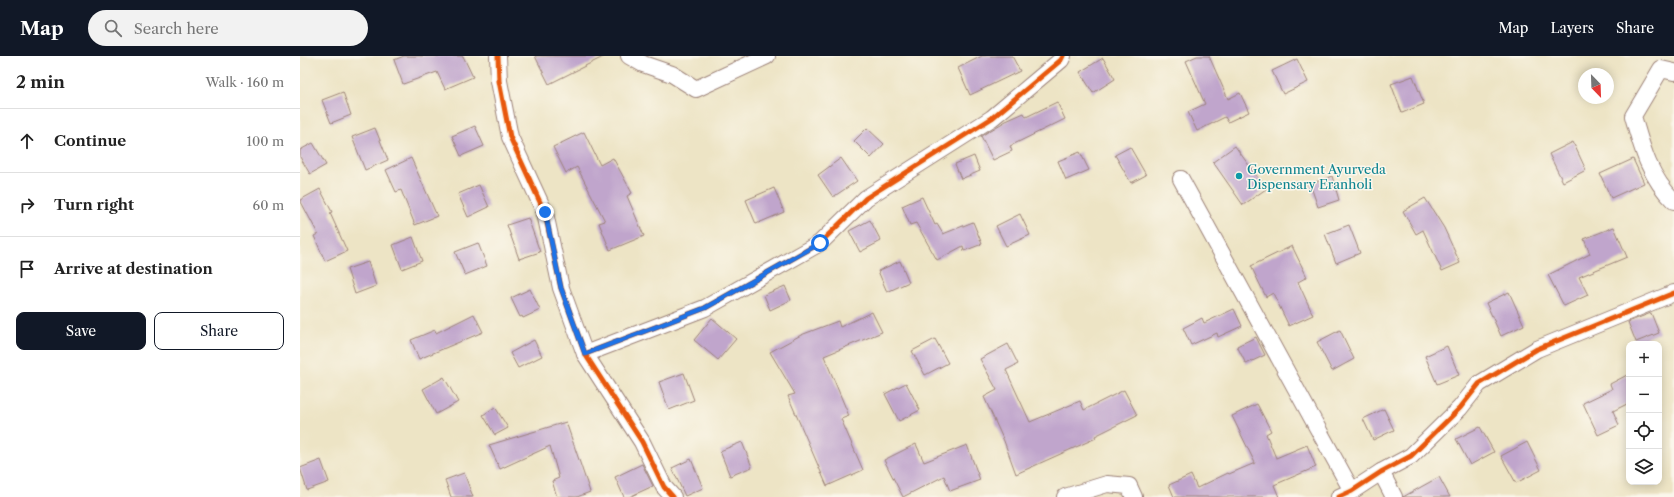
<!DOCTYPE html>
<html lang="en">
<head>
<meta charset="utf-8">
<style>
  :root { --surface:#fff; --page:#f2f2f2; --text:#222; --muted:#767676; --line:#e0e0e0; --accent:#111827 }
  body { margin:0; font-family:"Libre Caslon Text",serif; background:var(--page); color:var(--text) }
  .controls { position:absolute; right:12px; bottom:12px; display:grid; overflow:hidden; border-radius:8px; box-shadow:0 2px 10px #0003 }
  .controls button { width:36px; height:36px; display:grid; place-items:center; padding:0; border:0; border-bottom:1px solid var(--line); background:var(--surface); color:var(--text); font:20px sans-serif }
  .compass { position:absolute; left:1278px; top:12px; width:36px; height:36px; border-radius:50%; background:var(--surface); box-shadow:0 2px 10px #0003; rotate:157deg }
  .stop { position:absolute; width:12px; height:12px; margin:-9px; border:3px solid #1a73e8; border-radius:50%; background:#fff }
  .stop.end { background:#1a73e8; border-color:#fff; box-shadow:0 1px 4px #0008 }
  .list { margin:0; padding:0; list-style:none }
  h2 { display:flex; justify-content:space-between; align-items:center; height:52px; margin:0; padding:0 16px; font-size:17px }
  h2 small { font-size:13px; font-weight:400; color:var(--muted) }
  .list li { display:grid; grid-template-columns:26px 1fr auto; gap:12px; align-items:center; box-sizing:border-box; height:64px; padding:0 16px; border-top:1px solid var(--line) }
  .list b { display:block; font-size:15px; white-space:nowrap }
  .list em { font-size:13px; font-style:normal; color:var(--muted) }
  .actions { display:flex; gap:8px; padding:12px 16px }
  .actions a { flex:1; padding:9px 0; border:1px solid var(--accent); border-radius:8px; text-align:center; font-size:14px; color:var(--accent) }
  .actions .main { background:var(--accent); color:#fff }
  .icon { flex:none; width:22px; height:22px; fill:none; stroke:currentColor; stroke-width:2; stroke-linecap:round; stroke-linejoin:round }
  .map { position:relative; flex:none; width:1374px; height:441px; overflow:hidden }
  header { display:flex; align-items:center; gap:24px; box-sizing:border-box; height:56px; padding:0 20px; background:var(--accent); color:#fff }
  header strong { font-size:19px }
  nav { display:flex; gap:22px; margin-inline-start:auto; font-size:14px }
  .search { width:280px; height:36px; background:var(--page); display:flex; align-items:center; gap:10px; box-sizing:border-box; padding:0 14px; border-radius:22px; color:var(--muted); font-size:15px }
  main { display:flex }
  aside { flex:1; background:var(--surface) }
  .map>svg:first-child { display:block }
  .building { fill:#c0a5cc }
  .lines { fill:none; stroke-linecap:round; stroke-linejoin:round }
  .street-casing { stroke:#9c8278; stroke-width:18 }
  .street { stroke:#fff; stroke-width:16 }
  .cycleway-casing { stroke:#fbf7ec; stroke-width:8 }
  .cycleway { stroke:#e8590c; stroke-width:5 }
  .route { stroke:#1a73e8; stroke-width:5 }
  .culture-dot { fill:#0f9aa8; stroke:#fbf7ec; stroke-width:1.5 }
  .labels { text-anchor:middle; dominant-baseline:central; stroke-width:3; stroke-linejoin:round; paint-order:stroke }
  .culture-label { font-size:13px; fill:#0d838f; stroke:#fbf7ec; text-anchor:start }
</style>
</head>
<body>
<header>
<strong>Map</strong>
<div class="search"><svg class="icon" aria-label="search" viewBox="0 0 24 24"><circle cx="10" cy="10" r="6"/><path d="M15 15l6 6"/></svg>Search here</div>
<nav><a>Map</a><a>Layers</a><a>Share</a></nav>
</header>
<main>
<aside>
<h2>2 min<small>Walk · 160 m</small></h2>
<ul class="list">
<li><svg class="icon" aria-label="ahead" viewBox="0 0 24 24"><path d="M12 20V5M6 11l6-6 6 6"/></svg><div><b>Continue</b></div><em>100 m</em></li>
<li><svg class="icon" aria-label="right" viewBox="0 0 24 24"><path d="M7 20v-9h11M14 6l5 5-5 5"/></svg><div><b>Turn right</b></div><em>60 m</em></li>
<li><svg class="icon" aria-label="arrive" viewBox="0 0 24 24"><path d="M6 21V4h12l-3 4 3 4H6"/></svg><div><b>Arrive at destination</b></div></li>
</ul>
<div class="actions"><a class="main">Save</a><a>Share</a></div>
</aside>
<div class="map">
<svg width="1374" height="441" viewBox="0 0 1374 441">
  <rect width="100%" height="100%" fill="#fbf7ec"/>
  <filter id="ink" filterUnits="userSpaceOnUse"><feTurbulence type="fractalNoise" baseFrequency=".025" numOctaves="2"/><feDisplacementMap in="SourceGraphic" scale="8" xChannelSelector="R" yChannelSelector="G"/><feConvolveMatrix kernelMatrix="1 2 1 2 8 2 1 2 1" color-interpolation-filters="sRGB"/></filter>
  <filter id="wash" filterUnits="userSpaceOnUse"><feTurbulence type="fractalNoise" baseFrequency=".012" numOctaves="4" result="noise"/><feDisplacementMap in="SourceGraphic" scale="16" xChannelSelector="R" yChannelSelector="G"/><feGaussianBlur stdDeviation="0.9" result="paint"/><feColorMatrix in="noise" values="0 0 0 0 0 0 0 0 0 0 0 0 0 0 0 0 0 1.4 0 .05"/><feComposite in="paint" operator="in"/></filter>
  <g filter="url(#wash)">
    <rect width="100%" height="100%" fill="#ede4c5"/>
    <g id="blocks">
      <g class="building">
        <path d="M104,0H163L173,21L145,33L137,16L103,28L94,4Z"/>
        <path d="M235,0H305L249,28Z"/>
        <path d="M682,0H712L720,15L670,39L658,12Z"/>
        <path d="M897,0H909L928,43L940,37L949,56L928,66L925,61L897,75L888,56L905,48L886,5Z"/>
        <path d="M803,2L815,23L793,37L780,16Z"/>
        <path d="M997,3L1008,26L983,38L972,15Z"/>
        <path d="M1113,20L1124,48L1102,57L1091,28Z"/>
        <path d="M43,36L51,59L31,67L22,44Z"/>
        <path d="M757,46L765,63L710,90L712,95L693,104L681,80L706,65L724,57L726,61Z"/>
        <path d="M175,70L184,90L161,100L152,80Z"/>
        <path d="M75,72L88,104L65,114L52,81Z"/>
        <path d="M567,72L584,88L571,102L554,85Z"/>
        <path d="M284,76L300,109L313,102L332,137L327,140L344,180L310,194L299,167L305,165L277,111L266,117L253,91Z"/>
        <path d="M1273,86L1286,114L1263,126L1249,98Z"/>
        <path d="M13,87L26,109L10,118L0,101V94Z"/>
        <path d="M935,90L966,133L943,149L913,106Z"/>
        <path d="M830,91L846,119L831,127L815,99Z"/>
        <path d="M780,96L789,114L766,124L758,105Z"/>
        <path d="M674,100L680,115L661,123L655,108Z"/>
        <path d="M111,102L137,160L115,169L101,134L96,136L86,114Z"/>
        <path d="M541,102L557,125L533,141L518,119Z"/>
        <path d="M1333,103L1344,127L1311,142L1300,118Z"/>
        <path d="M1032,120L1039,144L1018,151L1010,128Z"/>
        <path d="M179,129L189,151L168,161L158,138Z"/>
        <path d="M474,132L484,156L456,168L446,144Z"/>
        <path d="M20,133L32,156L30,157L47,195L25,205L14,180L18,178L0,144Z"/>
        <path d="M622,141L635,169L637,168L643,178L673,166L682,188L664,195L663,190L637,204L616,167L610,169L602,150Z"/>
        <path d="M1125,142L1144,172L1160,207L1142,215L1123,174L1116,178L1103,155Z"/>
        <path d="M720,158L730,179L706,190L696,170Z"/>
        <path d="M228,162L240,196L219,203L207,169Z"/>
        <path d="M570,164L581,185L560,196L549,175Z"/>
        <path d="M1049,169L1060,197L1036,207L1025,178Z"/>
        <path d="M1314,171L1327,201L1279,221L1288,239L1264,250L1248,219L1290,198L1284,183Z"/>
        <path d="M113,181L122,205L102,213L93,189Z"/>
        <path d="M178,187L187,210L165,219L155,196Z"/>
        <path d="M992,190L1007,221L998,226L1013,259L989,270L973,237L966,241L951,210Z"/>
        <path d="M600,205L609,226L587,236L578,215Z"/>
        <path d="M68,206L76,230L55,238L47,213Z"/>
        <path d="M485,230L491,244L470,254L464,239Z"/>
        <path d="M230,233L240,254L223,262L222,260L220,261L211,242Z"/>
        <path d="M1209,236L1224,269L1201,280L1186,247Z"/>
        <path d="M934,253L942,270L918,281L917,277L891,289L883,272L902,262L904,267Z"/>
        <path d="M572,256L582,276L524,300L549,360L541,363L563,414L527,430L488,340L495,338L470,296L501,279L538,265L540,271Z"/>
        <path d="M1351,257L1359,277L1336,286L1328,266Z"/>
        <path d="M174,258L183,276L119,303L111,284L135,274L136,277Z"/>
        <path d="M412,262L436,283L418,304L394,284Z"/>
        <path d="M1040,274L1054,303L1032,315L1017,286Z"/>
        <path d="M956,281L965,299L946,308L937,290Z"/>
        <path d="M635,283L648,307L625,319L612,295Z"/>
        <path d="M234,284L242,300L218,312L210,297Z"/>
        <path d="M708,288L718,308L706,314L730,366L780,345L784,354L824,334L837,359L795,380L796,382L716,418L704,385L684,341L697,334L680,303Z"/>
        <path d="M1147,290L1159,319L1137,328L1125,300Z"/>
        <path d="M384,317L394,344L369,354L359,326Z"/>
        <path d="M1329,318V347L1313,355L1319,369L1298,379L1283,347L1312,333L1310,328Z"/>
        <path d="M144,321L158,346L136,358L123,333Z"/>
        <path d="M606,327L620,354L599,365L585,338Z"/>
        <path d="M957,348L971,375L966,378L976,402L1007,389L1016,411L974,429L979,441H874L869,429L891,419L897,432L928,417L929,418L955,407L932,360Z"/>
        <path d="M195,351L208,372L195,379L183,359Z"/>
        <path d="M1084,353L1094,374L1073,384L1063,363Z"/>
        <path d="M266,366L290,436L277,441H257L252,425L259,422L250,390L200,413L189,389Z"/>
        <path d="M1180,371L1194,396L1170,409L1156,383Z"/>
        <path d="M442,386L452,411L430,420L420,395Z"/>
        <path d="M1227,386L1241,414L1216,427L1201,400Z"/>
        <path d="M616,388L624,406L667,389L680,424L650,435L644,420L603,441L584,404Z"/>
        <path d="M391,403L403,432L385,440L372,412Z"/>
        <path d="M21,404L29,426L7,434L0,412Z"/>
        <path d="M342,408L353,430L329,441H324L315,421Z"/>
        <path d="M164,417L173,441H151L145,424Z"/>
        <path d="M1139,421L1150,441H1103Z"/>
      </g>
    </g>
  </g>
  <g filter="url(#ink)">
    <use href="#blocks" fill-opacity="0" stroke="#9c8278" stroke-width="1"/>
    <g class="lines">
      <g class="street-casing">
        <g id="street">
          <path d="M198,0L199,25L210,81L245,157L261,232L285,298L342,386L364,431L373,441"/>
          <path d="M329,0L343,8L372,18L396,33L467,0"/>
          <path d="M1374,16L1361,13L1333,60C1342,92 1349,120 1374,145"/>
          <path d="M881,123L1052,435"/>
          <path d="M285,298L405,252L520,187L566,142L692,62L761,4L763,0"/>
          <path d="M1081,416L1094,441"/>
          <path d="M765,441L807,428L829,430L834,441"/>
          <path d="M1039,441L1052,435L1081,416L1111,400L1160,352L1179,328L1237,293L1374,237"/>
        </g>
      </g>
      <use href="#street" class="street"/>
      <g class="cycleway-casing">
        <g id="cycleway">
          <path d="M198,0L199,25L210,81L245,157L261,232L285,298L342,386L364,431L373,441"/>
          <path d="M285,298L405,252L520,187L566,142L692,62L761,4L763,0"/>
          <path d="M1039,441L1052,435L1081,416L1111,400L1160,352L1179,328L1237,293L1374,237"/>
        </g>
      </g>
      <use href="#cycleway" class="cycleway"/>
    </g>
  </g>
  <g class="lines" filter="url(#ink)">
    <path class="route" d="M245,156L261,232L285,298L405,252L520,187"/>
  </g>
  <circle class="culture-dot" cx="939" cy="120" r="4"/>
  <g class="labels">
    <g class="culture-label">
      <text x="947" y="113">Government Ayurveda<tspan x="947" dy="15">Dispensary Eranholi</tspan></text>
    </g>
  </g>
</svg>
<div class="controls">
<button>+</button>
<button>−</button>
<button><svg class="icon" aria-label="locate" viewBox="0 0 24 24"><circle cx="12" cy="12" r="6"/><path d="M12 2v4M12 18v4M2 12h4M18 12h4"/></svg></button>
<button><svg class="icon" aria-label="layers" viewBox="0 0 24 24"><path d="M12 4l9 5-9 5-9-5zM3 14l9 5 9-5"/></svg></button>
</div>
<svg class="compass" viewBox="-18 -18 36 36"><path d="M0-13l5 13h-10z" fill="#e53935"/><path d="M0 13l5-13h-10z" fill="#767676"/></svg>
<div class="stop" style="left:520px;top:187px"></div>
<div class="stop end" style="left:245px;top:156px"></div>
</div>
</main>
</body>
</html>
